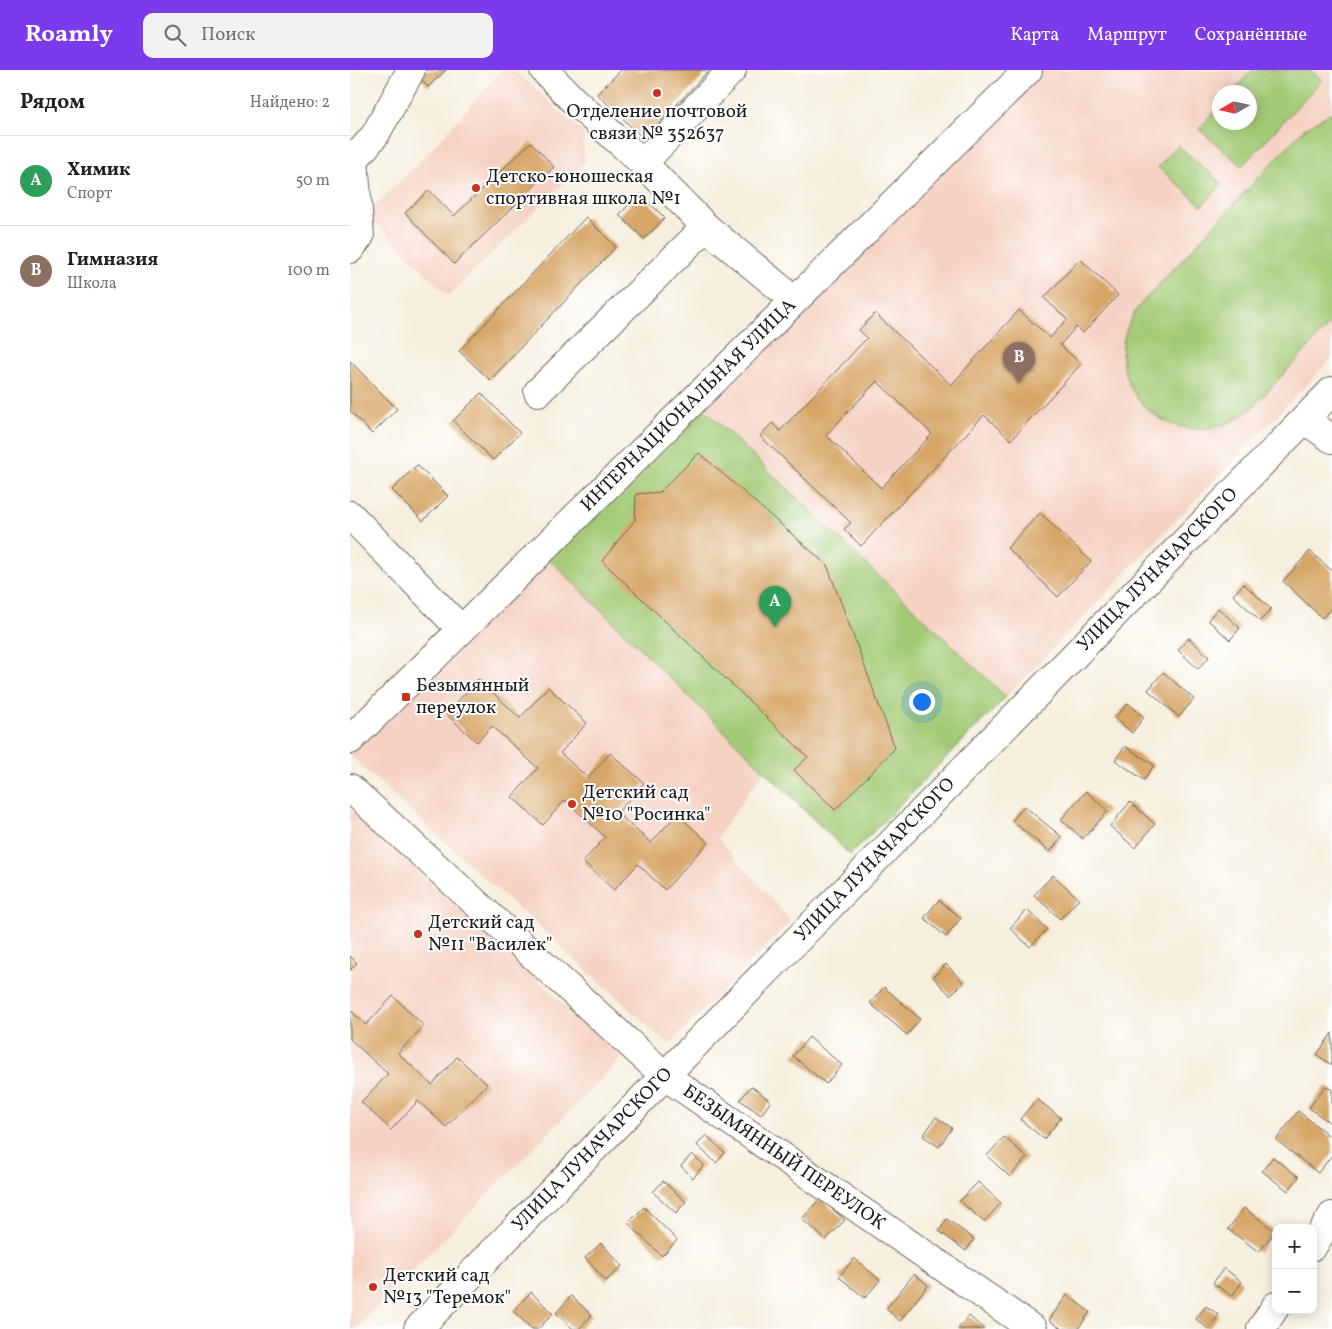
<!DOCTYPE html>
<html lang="ru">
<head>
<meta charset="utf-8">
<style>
  :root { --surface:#fff; --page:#f2f2f2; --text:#202124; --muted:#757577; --line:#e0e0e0; --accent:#7c3aed }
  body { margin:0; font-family:Vollkorn,serif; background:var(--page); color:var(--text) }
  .controls { position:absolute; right:15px; bottom:15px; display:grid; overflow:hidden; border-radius:10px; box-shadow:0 2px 12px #0003 }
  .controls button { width:45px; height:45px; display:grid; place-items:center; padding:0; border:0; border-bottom:1px solid var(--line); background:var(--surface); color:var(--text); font:25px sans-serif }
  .compass { position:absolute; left:862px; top:15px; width:45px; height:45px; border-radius:50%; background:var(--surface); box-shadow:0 2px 12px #0003; rotate:261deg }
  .you { position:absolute; left:571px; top:631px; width:18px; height:18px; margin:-12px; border:4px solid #fff; border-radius:50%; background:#1a73e8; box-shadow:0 0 0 8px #1a73e833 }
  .badge { display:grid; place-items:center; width:32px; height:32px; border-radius:50%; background:var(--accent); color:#fff; font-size:16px; font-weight:700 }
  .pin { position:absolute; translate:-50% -41px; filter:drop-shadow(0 1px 2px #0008) }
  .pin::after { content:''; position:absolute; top:26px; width:18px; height:15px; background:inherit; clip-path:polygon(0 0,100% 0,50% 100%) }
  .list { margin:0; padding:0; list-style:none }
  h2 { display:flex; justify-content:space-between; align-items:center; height:65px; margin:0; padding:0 20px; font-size:21px }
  h2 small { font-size:16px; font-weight:400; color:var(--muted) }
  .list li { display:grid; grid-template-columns:32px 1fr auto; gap:15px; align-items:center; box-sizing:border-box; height:90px; padding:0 20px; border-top:1px solid var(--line) }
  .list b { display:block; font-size:19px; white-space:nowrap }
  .list p { margin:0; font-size:16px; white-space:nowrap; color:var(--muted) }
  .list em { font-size:16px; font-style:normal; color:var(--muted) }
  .icon { flex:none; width:28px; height:28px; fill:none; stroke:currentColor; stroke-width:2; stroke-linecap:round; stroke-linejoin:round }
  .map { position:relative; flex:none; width:982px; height:1259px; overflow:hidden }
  header { display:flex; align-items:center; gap:30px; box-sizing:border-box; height:70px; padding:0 25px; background:var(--accent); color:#fff }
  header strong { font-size:24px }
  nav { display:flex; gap:28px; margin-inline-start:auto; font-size:18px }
  .search { width:350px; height:45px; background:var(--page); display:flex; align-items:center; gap:12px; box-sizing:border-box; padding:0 18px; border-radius:10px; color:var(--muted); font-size:19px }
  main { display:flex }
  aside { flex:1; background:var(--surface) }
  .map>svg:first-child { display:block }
  .built { fill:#f5d2c2; fill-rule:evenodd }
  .green { fill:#a3ca75; stroke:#607348 }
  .building { fill:#d7a666; fill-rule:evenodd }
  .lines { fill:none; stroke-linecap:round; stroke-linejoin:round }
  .minor-casing { stroke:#686660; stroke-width:30 }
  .minor { stroke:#fff; stroke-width:28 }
  .poi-dot { fill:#c8321e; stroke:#fff; stroke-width:2 }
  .labels { text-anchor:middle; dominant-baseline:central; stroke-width:4; stroke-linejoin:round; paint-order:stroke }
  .poi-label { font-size:19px; fill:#1c1c1c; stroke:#fff; text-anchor:start }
  .street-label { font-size:19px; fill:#1c1c1c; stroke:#fff }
</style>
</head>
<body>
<header>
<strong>Roamly</strong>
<div class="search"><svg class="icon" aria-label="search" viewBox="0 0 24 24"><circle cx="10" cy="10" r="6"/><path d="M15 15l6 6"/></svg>Поиск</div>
<nav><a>Карта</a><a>Маршрут</a><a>Сохранённые</a></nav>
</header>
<main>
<aside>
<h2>Рядом<small>Найдено: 2</small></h2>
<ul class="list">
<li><span class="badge" style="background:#2e9e5b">A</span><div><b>Химик</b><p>Спорт</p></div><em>50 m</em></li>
<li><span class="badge" style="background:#8d6e63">B</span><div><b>Гимназия</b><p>Школа</p></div><em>100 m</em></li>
</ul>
</aside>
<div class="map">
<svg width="982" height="1259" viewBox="0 0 982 1259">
  <rect width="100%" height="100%" fill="#fff"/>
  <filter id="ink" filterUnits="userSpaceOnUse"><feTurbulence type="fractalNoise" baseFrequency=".02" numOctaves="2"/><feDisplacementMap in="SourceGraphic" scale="10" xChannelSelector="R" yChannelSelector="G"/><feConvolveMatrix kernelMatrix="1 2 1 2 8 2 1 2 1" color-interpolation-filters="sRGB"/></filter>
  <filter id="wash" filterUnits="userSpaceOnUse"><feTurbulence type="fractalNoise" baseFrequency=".0096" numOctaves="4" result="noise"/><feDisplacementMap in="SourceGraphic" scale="20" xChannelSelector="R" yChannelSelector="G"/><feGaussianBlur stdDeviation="1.12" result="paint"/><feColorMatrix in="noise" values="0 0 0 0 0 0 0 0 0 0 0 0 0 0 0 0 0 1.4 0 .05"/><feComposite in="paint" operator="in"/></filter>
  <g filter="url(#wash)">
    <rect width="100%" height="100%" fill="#f6efde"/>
    <g class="built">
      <path d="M152,0H164L233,62L235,92L98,226L17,144L76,85Z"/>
      <path d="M694,0H982V288L656,627L354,339ZM869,22H899V52H869Z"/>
      <path d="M197,487L414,701L367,768L441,851L319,975L0,686V678Z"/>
      <path d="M0,739L272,988L5,1259H0Z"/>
    </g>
    <g class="green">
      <path d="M902,0H960L972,10L892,96L849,59L869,36V52H899V22H882Z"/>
      <path d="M982,42V252L902,338C829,401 732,311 790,235L954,59Z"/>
      <path d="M828,75L872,114L852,136L808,97Z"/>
      <path d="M354,339L656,627L500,785L197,487Z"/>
    </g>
    <g id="blocks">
      <g class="building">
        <path d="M76,0H96L78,17L69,7Z"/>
        <path d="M271,0H359L294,69L247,24Z"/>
        <path d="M181,72L204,97L104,194L55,143L79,120L104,146Z"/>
        <path d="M290,124L315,148L294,169L269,145Z"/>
        <path d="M236,147L266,177L140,310L109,281Z"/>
        <path d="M730,189L768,225L733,263L726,257L710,275L731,294L661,370L634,345L511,476L494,459L501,453L410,366L422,353L430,361L517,268L509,260L525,243L601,315L669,240L700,268L717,249L694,228ZM527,311L582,364L531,418L476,365Z"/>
        <path d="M0,291L47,339L22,364L0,341Z"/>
        <path d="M131,323L170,363L143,390L103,351Z"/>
        <path d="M349,383L477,495L545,678L485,740L444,700L458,687L252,491L285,450L286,424L310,422Z"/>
        <path d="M67,395L98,426L73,451L42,420Z"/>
        <path d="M690,443L741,491L708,527L657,478Z"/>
        <path d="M960,481L982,501V537L972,548L933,511Z"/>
        <path d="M894,514L921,539L910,551L883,525Z"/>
        <path d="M868,538L890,558L880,570L858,550Z"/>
        <path d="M839,568L859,587L848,599L828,580Z"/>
        <path d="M813,602L844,629L829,647L798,620Z"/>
        <path d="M128,609L170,648L198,617L237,653L210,683L238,708L260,683L294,713L267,743L301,773L327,744L358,772L315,820L288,794L264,820L233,792L255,767L215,730L193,755L162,727L188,698L142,656L127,672L96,644Z"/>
        <path d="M778,633L794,647L782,663L765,648Z"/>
        <path d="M775,676L804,695L794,710L765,690Z"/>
        <path d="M736,721L758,741L733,769L711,749Z"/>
        <path d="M780,732L805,754L785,778L760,756Z"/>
        <path d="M674,736L712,767L700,782L662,751Z"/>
        <path d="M703,805L729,829L710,849L684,825Z"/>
        <path d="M589,830L611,848L596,867L574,848Z"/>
        <path d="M677,840L697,859L680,877L660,858Z"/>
        <path d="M0,886L7,893L0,900Z"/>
        <path d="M596,894L614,913L600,925L583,907Z"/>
        <path d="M534,917L570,949L557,965L520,933Z"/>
        <path d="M43,926L74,956L48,983L82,1015L107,987L137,1014L96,1057L68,1031L41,1060L11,1032L38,1004L0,969V940L16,955Z"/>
        <path d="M982,963V995L967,985Z"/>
        <path d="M459,967L492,995L476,1014L443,986Z"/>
        <path d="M401,1016L421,1031L411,1045L390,1030Z"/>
        <path d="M975,1016L982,1020V1054L959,1038Z"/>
        <path d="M687,1029L711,1048L694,1069L670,1049Z"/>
        <path d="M948,1041L982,1068V1085L968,1103L926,1070Z"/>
        <path d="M586,1047L602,1058L589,1077L573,1066Z"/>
        <path d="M356,1065L375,1083L366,1093L347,1075Z"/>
        <path d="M654,1067L677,1087L660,1107L637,1086Z"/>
        <path d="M342,1084L354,1095L343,1108L331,1096Z"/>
        <path d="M923,1087L949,1107L938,1121L912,1101Z"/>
        <path d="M313,1111L336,1132L326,1143L303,1122Z"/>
        <path d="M628,1112L651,1133L634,1152L610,1131Z"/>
        <path d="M470,1128L495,1150L476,1170L452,1149Z"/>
        <path d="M294,1137L327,1170L312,1186L278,1153Z"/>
        <path d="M894,1138L925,1161L909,1182L878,1159Z"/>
        <path d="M597,1149L624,1169L616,1181L589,1161Z"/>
        <path d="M251,1173L272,1196L256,1211L235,1188Z"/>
        <path d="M504,1188L530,1210L515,1228L489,1207Z"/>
        <path d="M874,1198L892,1212L882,1226L863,1213Z"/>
        <path d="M564,1204L578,1215L550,1251L536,1239Z"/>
        <path d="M181,1222L203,1244L188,1259H182L163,1241Z"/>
        <path d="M717,1225L740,1242L728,1259H712L699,1250Z"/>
        <path d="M221,1226L242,1245L229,1259H223L206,1243Z"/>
        <path d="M856,1236L869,1245L858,1259L846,1249Z"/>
        <path d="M619,1246L634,1259H608Z"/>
      </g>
    </g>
  </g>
  <g filter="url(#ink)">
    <use href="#blocks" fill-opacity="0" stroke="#686660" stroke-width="1"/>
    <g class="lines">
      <g class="minor-casing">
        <g id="minor">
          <path d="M194,0L223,30L293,93L356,157L431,219"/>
          <path d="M0,84L4,90L10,166L0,179"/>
          <path d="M4,90L25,65L61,0"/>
          <path d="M293,93L382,0"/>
          <path d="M188,322L356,157"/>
          <path d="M955,350L982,369"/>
          <path d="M0,445L100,548"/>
          <path id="s1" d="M0,670L678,0"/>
          <path id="s2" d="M0,718L315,1006L683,1259"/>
          <path d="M963,1176L982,1146"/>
          <path id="s3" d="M68,1259L982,321"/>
          <path d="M911,1259L926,1236"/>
        </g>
      </g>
      <use href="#minor" class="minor"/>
    </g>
  </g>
  <g class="poi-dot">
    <circle cx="307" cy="23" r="5"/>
    <circle cx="126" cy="118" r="5"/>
    <rect x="51" y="622" width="10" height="10" rx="2.5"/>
    <circle cx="222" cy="734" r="5"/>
    <circle cx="68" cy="864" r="5"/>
    <circle cx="23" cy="1217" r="5"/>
  </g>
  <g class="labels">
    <g class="poi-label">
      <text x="307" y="42" text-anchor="middle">Отделение почтовой<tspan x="307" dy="22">связи № 352637</tspan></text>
      <text x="136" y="107">Детско-юношеская<tspan x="136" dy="22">спортивная школа №1</tspan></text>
      <text x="66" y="616">Безымянный<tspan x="66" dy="22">переулок</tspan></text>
      <text x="232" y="723">Детский сад<tspan x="232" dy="22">№10 "Росинка"</tspan></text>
      <text x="78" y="853">Детский сад<tspan x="78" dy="22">№11 "Василек"</tspan></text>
      <text x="33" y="1206">Детский сад<tspan x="33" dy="22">№13 "Теремок"</tspan></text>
    </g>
    <g class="street-label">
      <text stroke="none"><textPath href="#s1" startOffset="476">ИНТЕРНАЦИОНАЛЬНАЯ УЛИЦА</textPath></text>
      <text stroke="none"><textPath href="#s3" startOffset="1060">УЛИЦА ЛУНАЧАРСКОГО</textPath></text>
      <text stroke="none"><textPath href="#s3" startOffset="655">УЛИЦА ЛУНАЧАРСКОГО</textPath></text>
      <text stroke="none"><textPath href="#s3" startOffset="250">УЛИЦА ЛУНАЧАРСКОГО</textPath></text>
      <text stroke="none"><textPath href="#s2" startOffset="571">БЕЗЫМЯННЫЙ ПЕРЕУЛОК</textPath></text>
    </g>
  </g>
</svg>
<div class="controls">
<button>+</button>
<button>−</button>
</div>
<svg class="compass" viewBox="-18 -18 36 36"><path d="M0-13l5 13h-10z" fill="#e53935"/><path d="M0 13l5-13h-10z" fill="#757577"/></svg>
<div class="you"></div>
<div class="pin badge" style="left:425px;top:557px;background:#2e9e5b">A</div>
<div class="pin badge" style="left:669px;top:313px;background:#8d6e63">B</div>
</div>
</main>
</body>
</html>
